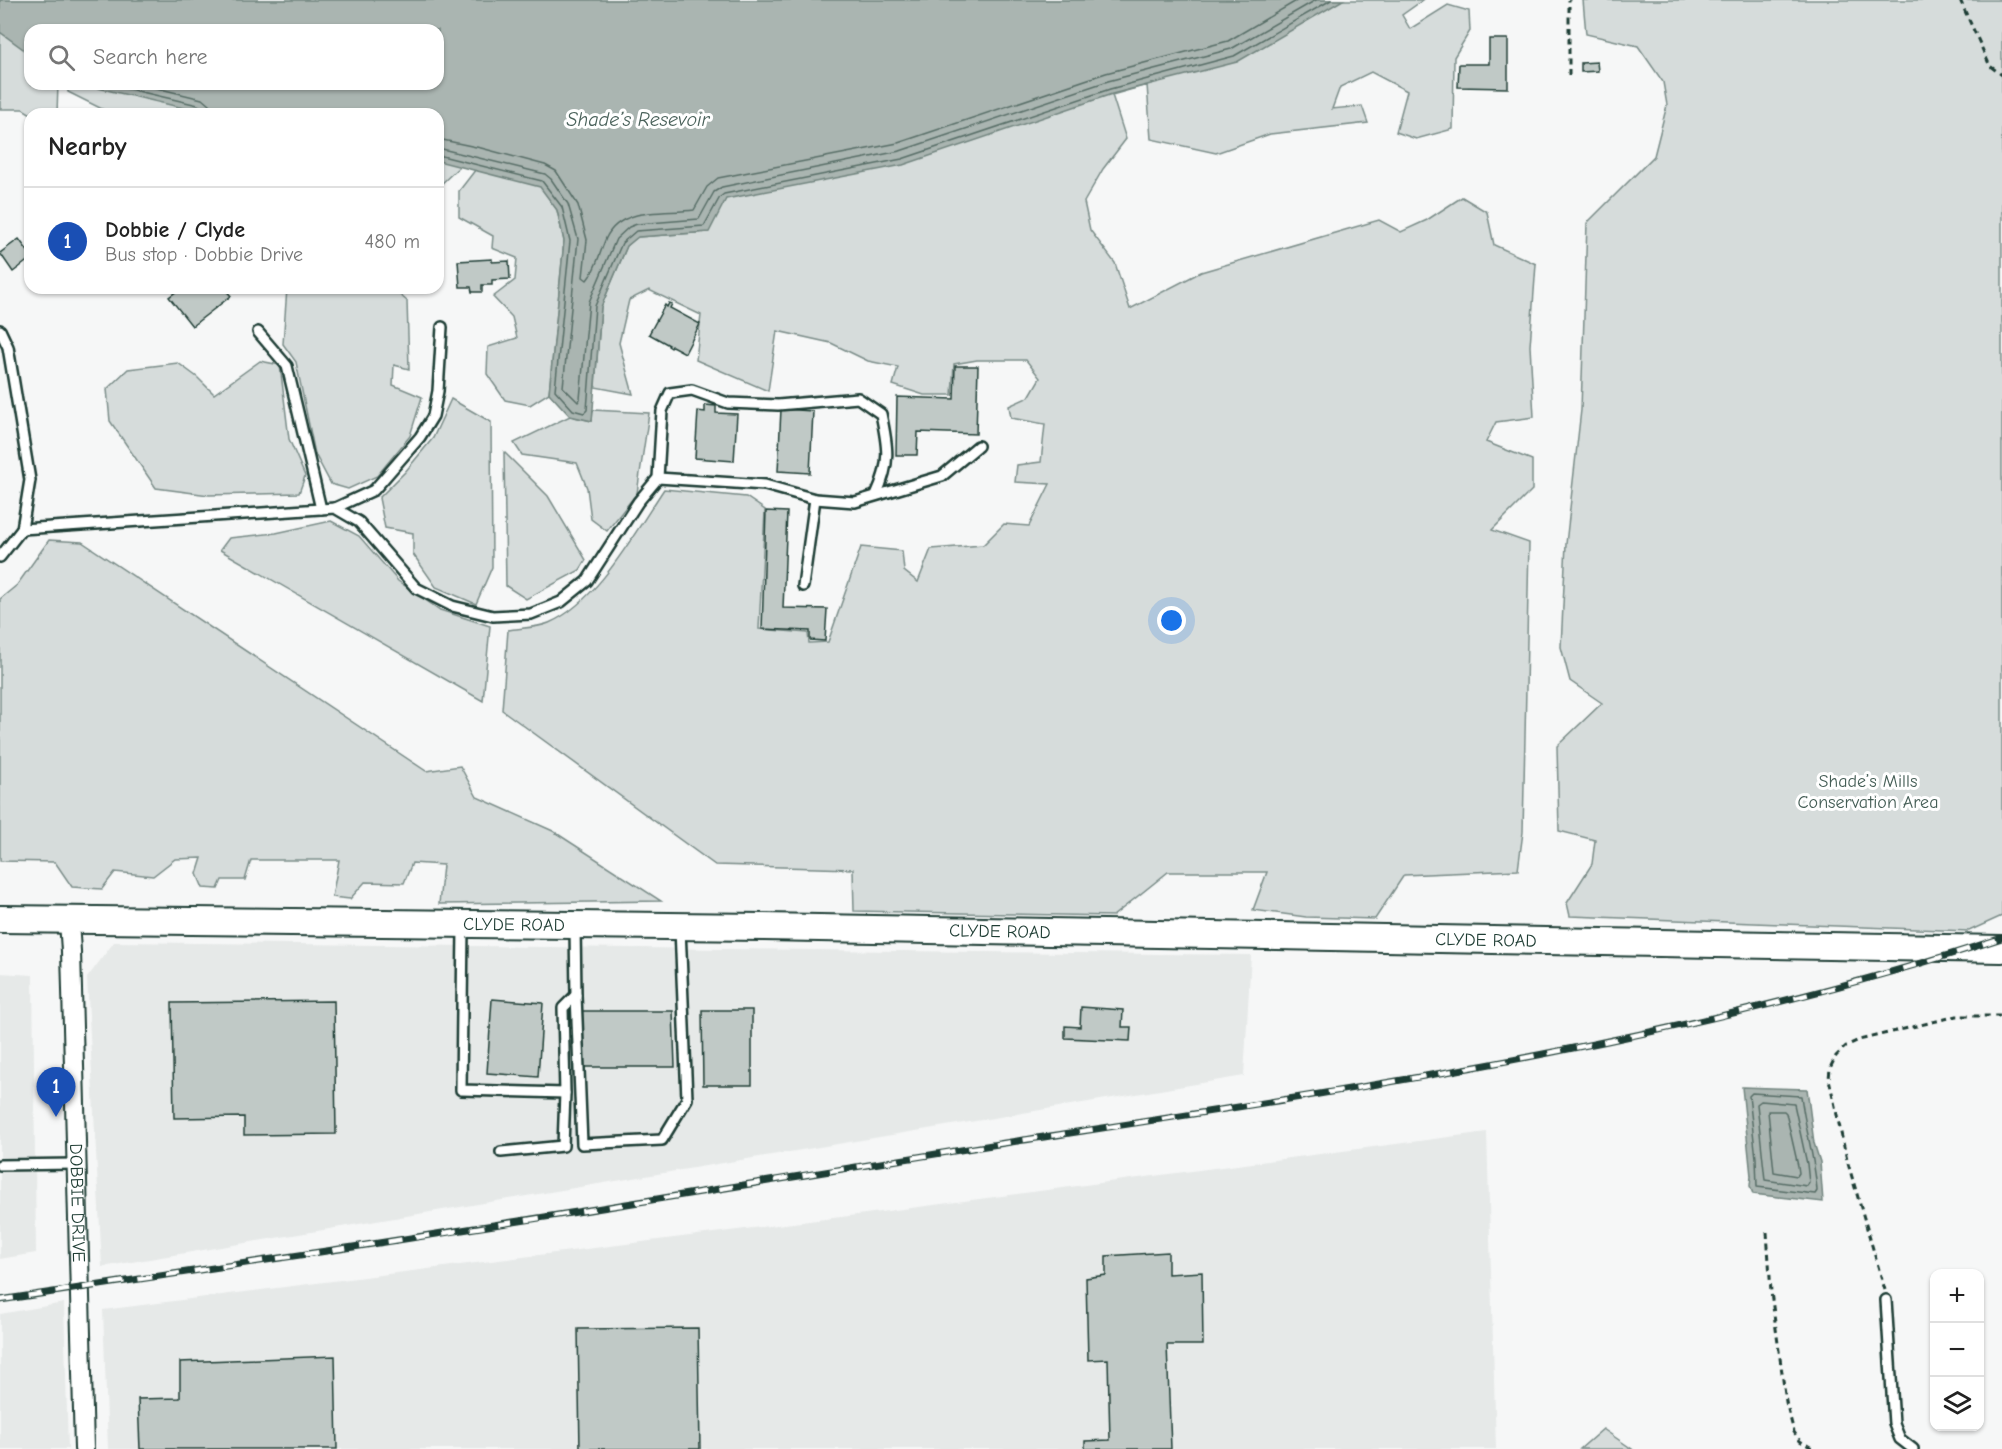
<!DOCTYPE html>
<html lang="en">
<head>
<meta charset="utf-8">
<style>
  :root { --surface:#fff; --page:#f2f2f2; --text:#222; --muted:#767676; --line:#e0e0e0; --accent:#d1495b }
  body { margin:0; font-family:"Comic Neue",sans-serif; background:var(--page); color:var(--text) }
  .controls { position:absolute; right:18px; bottom:18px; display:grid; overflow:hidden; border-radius:12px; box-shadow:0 2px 4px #0004 }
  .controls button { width:54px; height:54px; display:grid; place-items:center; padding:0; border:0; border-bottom:2px solid var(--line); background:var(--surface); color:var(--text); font:30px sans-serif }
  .you { position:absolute; left:1172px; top:621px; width:21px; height:21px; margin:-15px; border:4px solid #fff; border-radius:50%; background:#1a73e8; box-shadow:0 0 0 9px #1a73e833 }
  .badge { display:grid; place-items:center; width:39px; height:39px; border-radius:50%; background:var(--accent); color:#fff; font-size:20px; font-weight:700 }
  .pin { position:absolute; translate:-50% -50px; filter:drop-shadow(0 2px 3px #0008) }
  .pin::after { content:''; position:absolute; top:32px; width:21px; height:18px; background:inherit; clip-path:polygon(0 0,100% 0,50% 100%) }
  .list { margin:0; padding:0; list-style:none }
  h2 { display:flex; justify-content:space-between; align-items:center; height:78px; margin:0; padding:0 24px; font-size:26px }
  h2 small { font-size:20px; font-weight:400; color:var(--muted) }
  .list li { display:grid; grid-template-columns:39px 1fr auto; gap:18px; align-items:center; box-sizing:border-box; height:108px; padding:0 24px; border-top:2px solid var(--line) }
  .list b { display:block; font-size:22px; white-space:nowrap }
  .list p { margin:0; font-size:20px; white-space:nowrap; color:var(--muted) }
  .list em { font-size:20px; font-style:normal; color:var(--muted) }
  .icon { flex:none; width:33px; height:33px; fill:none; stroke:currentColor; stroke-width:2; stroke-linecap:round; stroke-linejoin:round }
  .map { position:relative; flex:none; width:2002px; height:1449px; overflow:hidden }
  .search { position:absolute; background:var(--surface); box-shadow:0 2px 4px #0004; left:24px; top:24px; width:420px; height:66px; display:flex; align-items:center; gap:15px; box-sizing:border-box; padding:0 21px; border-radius:18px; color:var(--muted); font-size:22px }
  .panel { position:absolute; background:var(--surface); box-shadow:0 2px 4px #0004; left:24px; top:108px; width:420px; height:186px; border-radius:18px }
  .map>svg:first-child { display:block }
  .built { fill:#e6e9e8 }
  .green { fill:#d6dcdb; stroke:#7a8c88; stroke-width:1.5 }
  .water { fill:#aab5b1; stroke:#72857f; stroke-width:1.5 }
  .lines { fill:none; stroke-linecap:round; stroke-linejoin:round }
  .shore { stroke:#576d66; stroke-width:1.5 }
  .building { fill:#c0c9c6; stroke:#1f3d34; stroke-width:1.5 }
  .service-casing { stroke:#1f3d34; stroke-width:14 }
  .minor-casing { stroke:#1f3d34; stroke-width:22 }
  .secondary-casing { stroke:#1f3d34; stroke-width:30 }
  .path { stroke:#1f3d34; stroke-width:3; stroke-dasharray:6 4.5; stroke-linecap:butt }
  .service { stroke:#fff; stroke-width:9 }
  .minor { stroke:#fff; stroke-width:18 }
  .secondary { stroke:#fff; stroke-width:26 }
  .rail-casing { stroke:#1f3d34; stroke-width:7 }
  .rail { stroke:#fff; stroke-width:4.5; stroke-dasharray:14; stroke-linecap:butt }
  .labels { text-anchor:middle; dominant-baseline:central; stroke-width:6; stroke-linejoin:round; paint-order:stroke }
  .park-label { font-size:18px; fill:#445d55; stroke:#fff }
  .street-label { font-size:18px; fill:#1f3d34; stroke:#fff }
  .water-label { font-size:20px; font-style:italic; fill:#49615a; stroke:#fff }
</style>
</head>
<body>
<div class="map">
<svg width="2002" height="1449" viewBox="0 0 2002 1449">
  <rect width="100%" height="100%" fill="#f6f7f7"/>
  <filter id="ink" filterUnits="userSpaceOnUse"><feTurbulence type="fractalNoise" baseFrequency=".0167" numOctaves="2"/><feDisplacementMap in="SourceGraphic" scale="12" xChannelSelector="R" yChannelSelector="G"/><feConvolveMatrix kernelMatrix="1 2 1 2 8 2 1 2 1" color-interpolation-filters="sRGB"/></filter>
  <g filter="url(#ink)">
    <g class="built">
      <path d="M114,942L1251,955L1244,1076L102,1267L87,978Z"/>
      <path d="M0,973L33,975L36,1253L0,1259Z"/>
      <path d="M1487,1132L1496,1449H108L103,1310L865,1214Z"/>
      <path d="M64,1303L68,1449H0V1314Z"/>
    </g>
    <g class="green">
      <path d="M0,0H1423L1402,15L1410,29L1448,5L1469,11L1470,31L1454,57L1453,129L1416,139L1396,132L1407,91L1371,72L1340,87L1332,109L1362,106L1368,123L1270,134L1216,153L1151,139L1147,85L1112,95L1126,139L1103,169L1084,202L1090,230L1115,263L1130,309L1201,272L1379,220L1401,232L1427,220L1462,197L1487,212L1494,245L1536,264L1530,346L1534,417L1496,422L1486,442L1532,460V490L1492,530L1529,543L1523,832L1518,870L1404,875L1375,919L1306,917L1253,910L1267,872H1168L1113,916L854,911L853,869L715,865L502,710L508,630C520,628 537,628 549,623C598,602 635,532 664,489L746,497L765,510L759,629L808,633L809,643L828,642L861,547L902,551L904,571L918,582L931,549L983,545L1004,524L1029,526L1050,484L1015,482L1017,465L1041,462L1045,424L1011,418L1009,406L1029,397L1040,378L1026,360H977L954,364L952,395H924L893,385L898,367L868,361L831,343L777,331L768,391L696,360L701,315L649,290L629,300L619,343L633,394L595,387L601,307L627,246L637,237L709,232L541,187L557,210L564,241L549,393L530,405L505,400L487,374L488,347L517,338L512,317L493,297L515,280L517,258L492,248L493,236L459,217V191L476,169L460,166L438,187V114H112L68,92L67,84H438V30H30V84H58L57,114H31L23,109H0Z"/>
      <path d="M1583,0H2002V916L1969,931L1570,916L1567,903L1592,864L1595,840L1559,831L1557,746L1602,703L1570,681L1561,647L1566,544L1581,410L1587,223L1654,156L1667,105L1663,82L1638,46L1586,34Z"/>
      <path d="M287,288H392L407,301L409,369L394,365L393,385L422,397L410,436L377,476L348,489L331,484L315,454L296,362L283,344Z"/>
      <path d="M260,361L280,365L289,439L305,476L299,493L209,495L156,488L110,421L107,389L128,369L178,363L197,377L214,394Z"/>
      <path d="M451,399L491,422L492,567L476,604L436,587L413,554V533L385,528L379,498L405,472L433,438Z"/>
      <path d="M593,410L649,413L637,493L607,531L591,519L587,488L577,463L522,455L514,443L570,416L592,421Z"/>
      <path d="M504,452L548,496L586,560L580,570L526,599L506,586Z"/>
      <path d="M331,521L359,536L398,581L440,610L490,626L483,701L220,550L229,538L276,533Z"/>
      <path d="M49,540L82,542L426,771L460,766L477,797L553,831L661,901L439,904L443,865L412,863L404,883L365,882L350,899L332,897L339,860H251L245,880H222L218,889L203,888L197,874L202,858L175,859L153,876L115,872L102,889L72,887L55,862L0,861V599L17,585Z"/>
      <path d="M1603,1429L1632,1449H1580Z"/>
    </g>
    <g class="water">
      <path d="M0,0H1343L1237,62L1112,94L903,165L726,199L709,232L638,237L627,246L601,307L592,421L570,416L549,393L564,241L557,210L540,187L438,161V114H209L81,84H438V30H30V54L0,32Z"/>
      <path d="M1742,1087L1807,1089L1814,1143L1820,1162L1823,1202L1753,1194L1750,1186L1751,1176Z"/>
    </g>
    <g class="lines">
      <g class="shore">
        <path d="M107,84L198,105L203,109L204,114"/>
        <path d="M140,84L202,99L209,105L211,114"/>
        <path d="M438,139L481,148L545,165L556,171L578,205L587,240L583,277L587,280C596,270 600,252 606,238C621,206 665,214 694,210L707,187L718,178L898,143L1106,73L1228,41L1298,0"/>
        <path d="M438,148L545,174L551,179L568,204L578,239L563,387L578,402L580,399L589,302L616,239L629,227L637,224L699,219L714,192L722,187L900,151L1108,81L1231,49L1316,0"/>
        <path d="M438,155L542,181L562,207L570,241L555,390L573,410L584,413L587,410L595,306L622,243L636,231L704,226L720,197L724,194L902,159L1110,89L1234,56L1331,0"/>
        <path d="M1752,1093L1801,1096C1805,1128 1815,1159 1817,1191L1815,1194L1757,1187L1756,1158L1749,1096Z"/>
        <path d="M1761,1101L1794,1104L1807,1164L1809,1183L1807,1186L1765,1180L1757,1104Z"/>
        <path d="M1768,1111H1784L1786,1113L1798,1166L1799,1173L1797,1176L1774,1172Z"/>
      </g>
    </g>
    <g class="building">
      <path d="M1489,39H1508V88L1458,87L1459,64H1489Z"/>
      <path d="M1597,62L1598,71L1581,72V63Z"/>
      <path d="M19,239L30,254V259L13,272L0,253Z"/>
      <path d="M492,259V262L509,261L510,279L492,280V285H482V292H472L471,287H460L458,261Z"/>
      <path d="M181,288H224L231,296L192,326L169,297Z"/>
      <path d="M669,303L672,304L670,308L700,324L685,353L672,346L671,348L668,346L669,345L649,334L665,305L667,307Z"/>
      <path d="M955,366H978L976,434L918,432L917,455H896L897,397L954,399Z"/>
      <path d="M705,405L716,406V413L737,414L734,461L695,458L698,411L705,412Z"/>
      <path d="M781,409L813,411L810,473L778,471Z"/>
      <path d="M766,511L787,512L783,608L827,609L825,641L810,640V631L762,629Z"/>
      <path d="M492,999L543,1003L538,1077L487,1073Z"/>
      <path d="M334,1001L336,1134L244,1135V1117L174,1118L172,1003Z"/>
      <path d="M1081,1007L1123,1010L1122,1027H1131L1130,1041L1065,1038V1026L1080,1027Z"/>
      <path d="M702,1010H752V1085H703Z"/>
      <path d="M582,1011H673L675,1067H583Z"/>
      <path d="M1168,1252V1274L1202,1272L1203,1345H1167L1171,1449H1085V1441L1110,1440L1108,1359L1088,1360L1086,1278L1106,1275V1256Z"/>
      <path d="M698,1328L700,1449H580L578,1329Z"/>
      <path d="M335,1356L337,1449H140L138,1399L180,1398V1362Z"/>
    </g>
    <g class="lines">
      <g class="service-casing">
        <g id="service">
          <path d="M0,330L8,347L30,480L22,529L0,557"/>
          <path d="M258,332L287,366L321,509"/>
          <path d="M658,478L765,485L815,499L855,502L942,476L978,446"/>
          <path d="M335,508L374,490L420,437L433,416L438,391L442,327"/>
          <path d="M22,529L335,508L359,522L416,588L452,606L493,616L531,614L561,602L587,581L638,502L658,478L662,411L670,393L692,390L728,403L778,405L858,398L881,414C888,447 891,463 876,495"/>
          <path d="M803,586L815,499"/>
          <path d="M463,927L461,1090L565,1093L563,1008L576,995"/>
          <path d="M575,927L576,995L582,1144L662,1140L687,1099L680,928"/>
          <path d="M501,1152L563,1146L565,1093"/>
          <path d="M0,1165L76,1164"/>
          <path d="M1886,1300L1894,1424L1900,1439L1913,1449"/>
        </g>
      </g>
      <g class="minor-casing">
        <g id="minor">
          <path id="s1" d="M69,921L71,951L84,1449"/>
        </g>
      </g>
      <g class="secondary-casing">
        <g id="secondary">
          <path id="s2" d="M0,919L764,927L2002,949"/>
        </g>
      </g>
      <g class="path">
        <path d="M1960,0L1990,66L2002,75"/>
        <path d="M1569,75V0"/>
        <path d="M1767,1232L1771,1292L1786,1402L1794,1432L1800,1441L1814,1449"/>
        <path d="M1885,1290L1847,1160L1829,1079L1830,1068L1836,1056L1846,1046L1859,1040L1957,1016H2002"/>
      </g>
      <use href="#service" class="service"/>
      <use href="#minor" class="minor"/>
      <use href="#secondary" class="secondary"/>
      <g class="rail-casing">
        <path id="rail" d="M0,1300C192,1271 385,1243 577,1212C721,1189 866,1165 1011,1142C1344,1091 1681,1043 2002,938"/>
      </g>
      <use href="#rail" class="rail"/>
    </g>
  </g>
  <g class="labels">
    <g class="park-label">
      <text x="1868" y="781">Shade’s Mills<tspan x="1868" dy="21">Conservation Area</tspan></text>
    </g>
    <g class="street-label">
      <text stroke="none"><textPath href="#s2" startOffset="514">CLYDE ROAD</textPath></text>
      <text stroke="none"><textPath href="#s2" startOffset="1000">CLYDE ROAD</textPath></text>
      <text stroke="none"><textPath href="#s2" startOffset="1486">CLYDE ROAD</textPath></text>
      <text stroke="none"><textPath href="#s1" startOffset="282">DOBBIE DRIVE</textPath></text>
    </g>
    <g class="water-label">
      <text x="638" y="119">Shade’s Resevoir</text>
    </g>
  </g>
</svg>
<div class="controls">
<button>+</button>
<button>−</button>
<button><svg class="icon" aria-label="layers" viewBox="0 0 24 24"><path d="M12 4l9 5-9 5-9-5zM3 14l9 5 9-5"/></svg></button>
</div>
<div class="you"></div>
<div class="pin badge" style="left:56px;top:1117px;background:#1a4fb4">1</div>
<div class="search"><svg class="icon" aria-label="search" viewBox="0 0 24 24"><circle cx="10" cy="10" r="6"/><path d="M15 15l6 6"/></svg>Search here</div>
<section class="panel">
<h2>Nearby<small></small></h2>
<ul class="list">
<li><span class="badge" style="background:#1a4fb4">1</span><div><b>Dobbie / Clyde</b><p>Bus stop · Dobbie Drive</p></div><em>480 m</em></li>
</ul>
</section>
</div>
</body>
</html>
